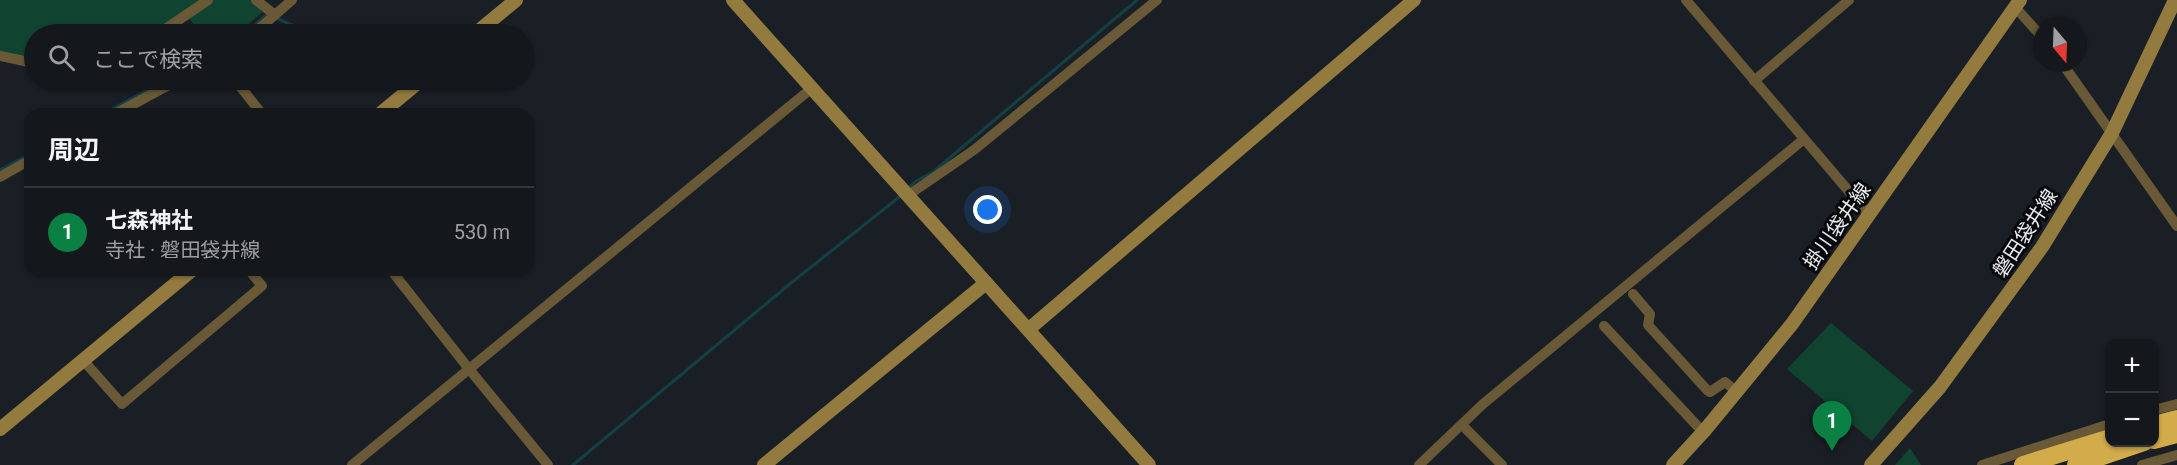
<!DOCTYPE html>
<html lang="ja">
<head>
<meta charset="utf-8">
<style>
  :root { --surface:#14171c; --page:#212429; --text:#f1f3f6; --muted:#9d9fa3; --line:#33363b; --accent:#0b8043 }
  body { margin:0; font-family:Roboto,"Noto Sans JP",sans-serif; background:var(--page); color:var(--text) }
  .controls { position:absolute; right:18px; bottom:18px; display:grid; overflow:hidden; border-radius:12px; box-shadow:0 2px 4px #0004 }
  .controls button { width:54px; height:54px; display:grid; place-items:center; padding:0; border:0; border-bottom:2px solid var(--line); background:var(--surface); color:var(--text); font:30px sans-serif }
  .compass { position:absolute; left:2033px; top:18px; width:54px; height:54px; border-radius:50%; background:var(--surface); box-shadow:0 2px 4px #0004; rotate:161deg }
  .you { position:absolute; left:988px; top:210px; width:21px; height:21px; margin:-15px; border:4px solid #fff; border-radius:50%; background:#1a73e8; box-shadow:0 0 0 9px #1a73e833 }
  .badge { display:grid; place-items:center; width:39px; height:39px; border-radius:50%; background:var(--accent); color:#fff; font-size:20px; font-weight:700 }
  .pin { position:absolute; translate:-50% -50px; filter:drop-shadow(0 2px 3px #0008) }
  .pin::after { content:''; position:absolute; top:32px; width:21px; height:18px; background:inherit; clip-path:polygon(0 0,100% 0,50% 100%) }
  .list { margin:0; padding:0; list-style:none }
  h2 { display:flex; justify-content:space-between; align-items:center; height:78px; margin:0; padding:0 24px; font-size:26px }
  h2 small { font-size:20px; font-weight:400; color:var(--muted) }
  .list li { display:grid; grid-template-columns:39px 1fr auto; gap:18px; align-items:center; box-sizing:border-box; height:90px; padding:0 24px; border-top:2px solid var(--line) }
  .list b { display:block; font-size:22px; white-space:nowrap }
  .list p { margin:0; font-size:20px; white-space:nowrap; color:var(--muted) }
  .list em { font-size:20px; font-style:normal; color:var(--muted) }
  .icon { flex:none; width:33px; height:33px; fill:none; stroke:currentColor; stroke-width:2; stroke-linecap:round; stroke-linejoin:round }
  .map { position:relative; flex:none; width:2177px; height:465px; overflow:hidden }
  .search { position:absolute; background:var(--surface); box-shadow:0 2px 4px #0004; left:24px; top:24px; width:510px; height:66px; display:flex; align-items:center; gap:15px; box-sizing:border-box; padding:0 21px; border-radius:33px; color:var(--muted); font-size:22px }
  .panel { position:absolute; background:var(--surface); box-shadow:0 2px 4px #0004; left:24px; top:108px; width:510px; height:168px; border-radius:18px }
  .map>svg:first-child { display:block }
  .green { fill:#104330 }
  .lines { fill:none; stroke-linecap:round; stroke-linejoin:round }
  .stream { stroke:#124045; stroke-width:3 }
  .street { stroke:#695936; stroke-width:10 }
  .secondary { stroke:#937a3f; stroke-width:14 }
  .highway { stroke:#d2ab4a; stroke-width:18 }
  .labels { text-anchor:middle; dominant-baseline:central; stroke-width:6; stroke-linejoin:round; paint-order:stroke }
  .street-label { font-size:20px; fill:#e8ebf0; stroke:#07090c }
</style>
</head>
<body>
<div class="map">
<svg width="2177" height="465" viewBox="0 0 2177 465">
  <rect width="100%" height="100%" fill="#1a1f25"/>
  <g class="green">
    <path d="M0,0H252L263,12L236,34H200L190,19L154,34H34V61L0,56Z"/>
    <path d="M1831,323L1913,391L1872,441L1787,369Z"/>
    <path d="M1910,448L1921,465H1895Z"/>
  </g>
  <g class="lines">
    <g class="stream">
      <path d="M276,18L297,27L302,34"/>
      <path d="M245,34L267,14"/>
      <path d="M103,114L166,80"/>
      <path d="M0,170L30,154"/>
      <path d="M907,189L916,181L933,172L1137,0"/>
      <path d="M573,465L791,283L903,194"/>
    </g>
    <g class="street">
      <path d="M256,0L275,15"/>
      <path d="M1686,0L1869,215"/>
      <path d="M2015,7L2042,37"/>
      <path d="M164,30L208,0"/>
      <path d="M253,34L292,0"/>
      <path d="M0,56L34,63"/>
      <path d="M2062,63L2177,226"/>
      <path d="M235,80L262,114"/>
      <path d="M1754,81L1849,0"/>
      <path d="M115,114L178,80"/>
      <path d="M0,177L30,160"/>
      <path d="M907,196L974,150L1157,0"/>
      <path d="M391,270L469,369L548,465"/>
      <path d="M1633,294L1650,314L1648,325L1707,390L1710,392L1725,382L1736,391"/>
      <path d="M1604,326L1703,432"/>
      <path d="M83,360L122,404L262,286L249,270"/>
      <path d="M2154,410L2177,404"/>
      <path d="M1462,425L1502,465"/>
      <path d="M352,465L812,88"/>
      <path d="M1419,465L1483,404L1804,139"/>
      <path d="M1982,465L2110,424"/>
      <path d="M2142,465L2177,455"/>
    </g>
    <g class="secondary">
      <path d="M733,0L1149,465"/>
      <path d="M475,34L516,0"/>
      <path d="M380,114L421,80"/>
      <path d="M1029,329L1414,0"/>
      <path d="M0,429L192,270"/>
      <path d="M764,465L986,283"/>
      <path d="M1673,465L1705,430L1792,324L2020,0"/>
      <path d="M1871,465L1940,387L2042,247L2112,133L2175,0"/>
    </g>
    <g class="highway">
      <path d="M2154,425L2177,419"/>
      <path d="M2154,440L2177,434"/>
      <path d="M2023,465L2110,438"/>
      <path d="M2076,465L2144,442"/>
    </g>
  </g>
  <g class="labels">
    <g class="street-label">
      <text transform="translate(1837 226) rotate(-55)">掛川袋井線</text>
      <text transform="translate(2025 233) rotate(-57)">磐田袋井線</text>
    </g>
  </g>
</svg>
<div class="controls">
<button>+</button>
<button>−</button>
</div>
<svg class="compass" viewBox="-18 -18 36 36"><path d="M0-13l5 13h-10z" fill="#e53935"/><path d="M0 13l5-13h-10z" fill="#9d9fa3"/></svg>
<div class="you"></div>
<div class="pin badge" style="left:1832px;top:451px">1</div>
<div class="search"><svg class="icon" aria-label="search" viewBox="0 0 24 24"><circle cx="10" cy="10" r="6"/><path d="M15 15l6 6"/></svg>ここで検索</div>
<section class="panel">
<h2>周辺<small></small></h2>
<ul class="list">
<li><span class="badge">1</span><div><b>七森神社</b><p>寺社 · 磐田袋井線</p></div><em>530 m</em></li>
</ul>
</section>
</div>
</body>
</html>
